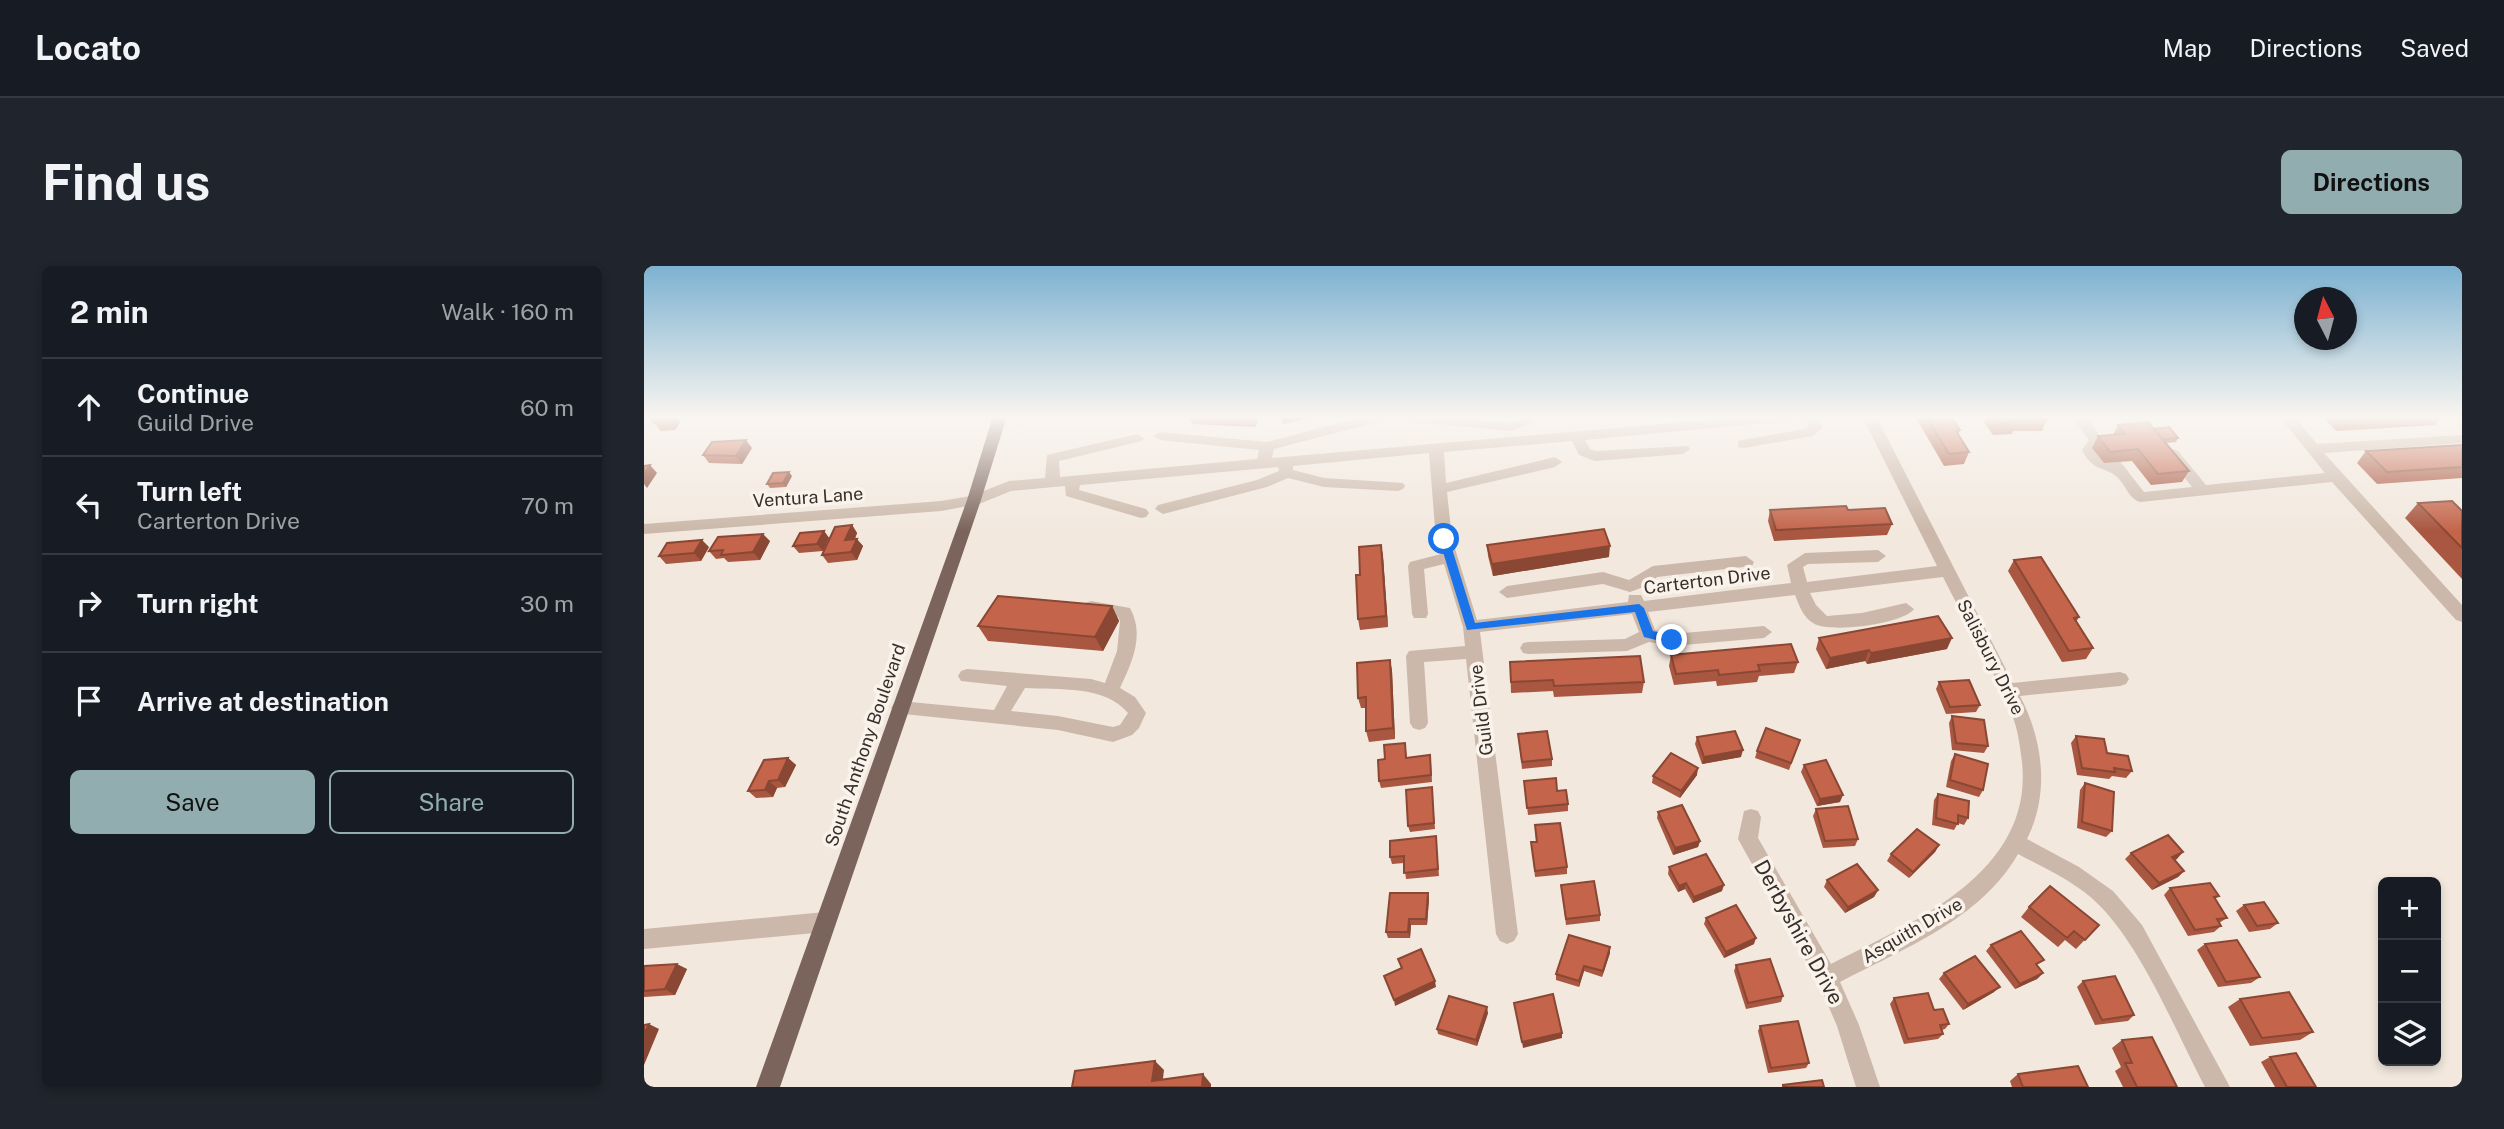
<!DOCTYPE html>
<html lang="en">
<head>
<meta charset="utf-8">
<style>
  :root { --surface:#171b24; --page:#20242c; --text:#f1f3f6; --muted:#9ea1a6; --line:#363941; --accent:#92adaf }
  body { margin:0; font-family:"Public Sans",sans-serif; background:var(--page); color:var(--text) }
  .controls { position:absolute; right:21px; bottom:21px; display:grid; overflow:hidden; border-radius:10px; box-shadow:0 4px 10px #0003 }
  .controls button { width:63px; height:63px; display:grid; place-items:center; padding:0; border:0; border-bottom:2px solid var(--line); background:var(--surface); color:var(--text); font:35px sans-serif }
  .compass { position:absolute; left:1650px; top:21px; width:63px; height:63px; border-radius:50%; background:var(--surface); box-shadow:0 4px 10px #0003; rotate:354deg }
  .stop { position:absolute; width:21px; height:21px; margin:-16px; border:5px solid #1a73e8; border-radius:50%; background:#fff }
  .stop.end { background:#1a73e8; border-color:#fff; box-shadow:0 2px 7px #0008 }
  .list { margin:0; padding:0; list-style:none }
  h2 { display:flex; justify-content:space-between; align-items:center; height:91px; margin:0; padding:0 28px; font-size:30px }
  h2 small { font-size:23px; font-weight:400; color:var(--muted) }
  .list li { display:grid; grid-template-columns:46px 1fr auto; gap:21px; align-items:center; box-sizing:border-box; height:98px; padding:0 28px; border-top:2px solid var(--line) }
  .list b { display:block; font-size:26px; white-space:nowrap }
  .list p { margin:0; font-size:23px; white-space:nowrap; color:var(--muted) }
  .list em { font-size:23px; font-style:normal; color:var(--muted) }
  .actions { display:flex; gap:14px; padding:21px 28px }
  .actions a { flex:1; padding:16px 0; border:2px solid var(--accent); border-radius:10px; text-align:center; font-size:24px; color:var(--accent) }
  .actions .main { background:var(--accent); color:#111 }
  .icon { flex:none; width:38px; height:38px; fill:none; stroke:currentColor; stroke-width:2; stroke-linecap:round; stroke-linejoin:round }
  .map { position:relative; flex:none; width:1818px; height:821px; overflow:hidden; border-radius:10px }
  header { display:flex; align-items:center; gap:42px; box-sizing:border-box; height:98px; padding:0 35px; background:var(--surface); border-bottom:2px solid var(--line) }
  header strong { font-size:33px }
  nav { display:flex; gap:38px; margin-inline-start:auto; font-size:24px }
  .intro { display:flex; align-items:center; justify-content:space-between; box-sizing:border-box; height:168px; padding:0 42px }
  h1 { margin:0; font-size:49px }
  .button { padding:18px 32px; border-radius:10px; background:var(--accent); color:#111; font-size:24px; font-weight:700 }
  main { display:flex; gap:42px; padding:0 42px }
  aside { flex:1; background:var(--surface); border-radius:10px; box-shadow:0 4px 10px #0003 }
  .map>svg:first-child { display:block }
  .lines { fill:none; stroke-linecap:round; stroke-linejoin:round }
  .minor { fill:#cbb8aa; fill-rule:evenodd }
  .major { fill:#7a645b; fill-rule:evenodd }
  .wall { fill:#a95740 }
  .shaded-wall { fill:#894734 }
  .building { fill:#c4654b; stroke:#894734; stroke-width:2 }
  .route { fill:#1a73e8 }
  .labels { text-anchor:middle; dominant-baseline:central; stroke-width:7; stroke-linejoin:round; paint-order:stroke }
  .street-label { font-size:18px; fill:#382e2a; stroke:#faf3eb }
  .near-street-label { font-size:21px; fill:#382e2a; stroke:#faf3eb }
</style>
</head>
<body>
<header>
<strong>Locato</strong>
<nav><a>Map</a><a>Directions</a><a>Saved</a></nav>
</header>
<div class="intro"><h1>Find us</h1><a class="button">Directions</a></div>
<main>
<aside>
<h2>2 min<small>Walk · 160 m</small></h2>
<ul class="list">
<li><svg class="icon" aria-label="ahead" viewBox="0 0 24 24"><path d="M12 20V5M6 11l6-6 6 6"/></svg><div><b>Continue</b><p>Guild Drive</p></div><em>60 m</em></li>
<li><svg class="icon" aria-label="left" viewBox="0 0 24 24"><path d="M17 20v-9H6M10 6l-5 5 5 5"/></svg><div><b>Turn left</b><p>Carterton Drive</p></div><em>70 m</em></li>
<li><svg class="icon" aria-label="right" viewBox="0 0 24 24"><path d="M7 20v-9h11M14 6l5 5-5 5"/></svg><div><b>Turn right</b></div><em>30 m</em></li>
<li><svg class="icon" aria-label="arrive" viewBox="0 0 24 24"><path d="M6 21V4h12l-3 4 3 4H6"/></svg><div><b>Arrive at destination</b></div></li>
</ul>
<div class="actions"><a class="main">Save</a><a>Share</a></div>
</aside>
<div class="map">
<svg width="1818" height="821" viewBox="0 0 1818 821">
  <rect width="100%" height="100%" fill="#f2e8de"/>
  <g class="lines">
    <g class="minor">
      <path d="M722,150L743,151L741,154L630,183L628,192L1108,150H1175L1178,162L1169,170L1099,182L1094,181V175L1160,163L1164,161L1162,153L941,174L946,183L952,185L1044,180L1046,183L1039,188L951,195L935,189L928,175L800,186L802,217L911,191L918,196L911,201L803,226L808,273L833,354L984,336L985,329H997L1000,335L1147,317L1143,299L1161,287L1234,284L1242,290L1234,296L1164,298L1159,301L1163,316L1293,300L1218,150H1232L1369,417L1476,406L1482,408L1485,413L1482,418L1476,420L1376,430C1399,474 1406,527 1383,573L1435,601L1469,625L1498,659L1586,821H1561C1532,766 1499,684 1456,640C1434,617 1402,603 1374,588C1337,653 1259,683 1196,716L1215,759L1236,821H1212L1193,760L1175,718L1094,573L1100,545L1107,543L1114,545L1117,551L1114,572L1187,698C1268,657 1390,607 1378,496C1376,481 1374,463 1368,449C1349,402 1322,357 1299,311L1166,327L1172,339L1183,350L1218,347L1262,337L1270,343C1260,358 1184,368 1169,357C1159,351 1155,339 1151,329L1004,346L1011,364L1028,368L1120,360L1128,366L1120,372L1028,380L1005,376L983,385L885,388L879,387L876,382L879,377L885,376L981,373L995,366L988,348L836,366L874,668L870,675L863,678L856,675L852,668L822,393L780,396L784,457L781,462L775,464L769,462L766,457L762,390L765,385L821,380L819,361L800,298L780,303L784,348L782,352H770L768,348L764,300L766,296L797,288L792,273L785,187L649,200V204L680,212L759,217L761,220L759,223L754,225L680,221L644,212L623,221L519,248L511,243L514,239L613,214L635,205L634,201L436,219L435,224L502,243L505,247L502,251L497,252L422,230L421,220L367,225L335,238L297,245L0,268V258L297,235L327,230L365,215L401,212L403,189L493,168L500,172L498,175L415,195L416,211L613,193L615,184L516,174L509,170L516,166L623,176Z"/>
      <path d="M755,150H798L866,157L885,150H907L867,165L761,155Z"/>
      <path d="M1428,150H1442L1464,181L1462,184H1452L1463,196L1470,192L1475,194L1500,226L1548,221L1522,188L1529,183L1534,185L1562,219L1681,207L1635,150H1650L1673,178L1818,169V177L1680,187L1818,339V356L1812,354L1688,216L1496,236C1484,232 1482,219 1473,211C1459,199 1450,207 1438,184L1445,174Z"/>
      <path d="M1102,290L1110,296L1108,300L1013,311L1005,319L986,326L959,318L863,332L855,326L863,320L959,306L985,314L1009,300Z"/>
      <path d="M447,335L486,342C501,369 488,396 476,422L491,431L502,447L495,462L488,469L469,476L414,464L250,447L247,442L250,437L256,435L350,444L363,420L317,415L314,410L317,405L323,403L447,413L461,417L473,385L476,355L474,351L441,345L439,341L441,337ZM381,422C414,424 461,419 484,447L476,459L469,461L414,450L367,445Z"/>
      <path d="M181,646L188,649L191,656L188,663L181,666L0,683V663Z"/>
    </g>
    <path class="major" d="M349,150H363L337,234L136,821H112L323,234Z"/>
  </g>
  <g class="wall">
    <path d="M3,150H35L33,152L36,156L31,164L17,165L10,157L11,156H8Z"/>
    <path d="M545,150H616L611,161L548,158Z"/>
    <path d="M1271,150H1307L1316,164L1314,169L1325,186L1320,198L1300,200Z"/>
    <path d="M1342,150H1401L1403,154L1398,165H1369L1368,168L1349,169L1340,156Z"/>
    <path d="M1678,150H1798L1791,159L1692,165Z"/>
    <path d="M1474,159L1510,163L1534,172L1532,176L1521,177L1545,205L1538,216L1507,219L1488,195L1460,197L1448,182L1454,170L1469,169Z"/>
    <path d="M1818,179V212L1733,218L1713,197L1722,185Z"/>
    <path d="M108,182L98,198L65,197L59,189Z"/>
    <path d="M148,210L142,221L126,222L123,218Z"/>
    <path d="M1774,237L1818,245V313L1761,252Z"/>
    <path d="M1126,244H1204L1248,258L1243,269L1130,275L1124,255Z"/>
    <path d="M208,259L213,267L211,273L219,280L213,294L184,297L178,289Z"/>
    <path d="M180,265L185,272L179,285L155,287L149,280Z"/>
    <path d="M126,275L116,294L84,296L80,292L72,293L65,285Z"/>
    <path d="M737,279L739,290L744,361L716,364L714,353L716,309Z"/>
    <path d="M843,279L965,291L849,310L844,290Z"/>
    <path d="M65,281L57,295L22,298L15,290Z"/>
    <path d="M1370,294L1435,351L1432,356L1449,382L1442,393L1418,396L1364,305Z"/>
    <path d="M468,340L475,355L459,385L344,375L334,360Z"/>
    <path d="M1175,372L1303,383L1223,398L1221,395L1182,403L1172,383Z"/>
    <path d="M1027,389L1154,396L1150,407L1115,410L1113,416L1073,420L1072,415L1030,419L1025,400Z"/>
    <path d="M746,394L748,405L751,473L725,476L722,465V442H717L714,432Z"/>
    <path d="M866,396L1000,416L998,427L910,431L909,425L867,427Z"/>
    <path d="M1295,416L1336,439L1332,446L1302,448L1292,423Z"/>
    <path d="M1308,450L1344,480L1340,487L1308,484L1305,457Z"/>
    <path d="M874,468L908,493V500L878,503Z"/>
    <path d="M1432,470L1463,487L1488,505L1482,512L1468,510L1465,513L1433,509L1427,477Z"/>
    <path d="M1053,471L1097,491L1058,498L1051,478Z"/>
    <path d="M1156,474L1145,504L1111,492L1113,485Z"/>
    <path d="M761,477L763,492L787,496L788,516L737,522L735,515L741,493Z"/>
    <path d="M1311,488L1339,524L1335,531L1302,521L1307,495Z"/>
    <path d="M144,492L152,499L141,521L133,522L129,531L112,532L104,525Z"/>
    <path d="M1160,499L1196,536L1173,540L1157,506Z"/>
    <path d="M1053,509L1036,532L1008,517L1009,510Z"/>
    <path d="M880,515L913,525L924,538V545L884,549Z"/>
    <path d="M1441,517L1468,565L1462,571L1433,562L1436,524Z"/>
    <path d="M788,521L791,563L766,566L764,560Z"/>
    <path d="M1294,528L1324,552L1320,559L1314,557L1310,564L1288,559L1290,534Z"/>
    <path d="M1172,543L1214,573L1211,580L1179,582L1169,550Z"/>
    <path d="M1014,546L1056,575L1054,581L1029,589L1013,552Z"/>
    <path d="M891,559L923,601V608L891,611L887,576H892Z"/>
    <path d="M792,570L795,610L762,613L760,597L748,598L746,591Z"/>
    <path d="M1295,579L1291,586L1265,612L1243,595L1247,588Z"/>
    <path d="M1487,587L1533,593L1530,594L1540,605L1534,611L1508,624L1481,593Z"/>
    <path d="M1025,601L1078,625L1049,637L1041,623L1034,626L1024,608Z"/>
    <path d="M1183,614L1234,624L1230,631L1201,647L1180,621Z"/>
    <path d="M917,619L956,649V655L922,659Z"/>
    <path d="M1526,622L1575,630L1571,633L1583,652L1575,657L1577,660L1570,666L1544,670L1520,629Z"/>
    <path d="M784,627L785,633L783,659H767L766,672H744L742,666Z"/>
    <path d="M1600,639L1634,657L1626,663L1605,666L1592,645Z"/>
    <path d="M1385,641L1455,659L1432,683L1421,674L1414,681L1377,651Z"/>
    <path d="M1062,652L1110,678L1080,692L1060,658Z"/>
    <path d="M1561,678L1616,711L1607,717L1574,721L1553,684Z"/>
    <path d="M1347,679L1393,700L1399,707L1393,713L1371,723L1342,685Z"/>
    <path d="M966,681V687L958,711L940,705L935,721L912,714V708Z"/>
    <path d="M1092,699L1139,730L1137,736L1102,743L1090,705Z"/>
    <path d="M0,700L43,703L31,729L0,731Z"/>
    <path d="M1300,707L1350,726L1319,744L1295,713Z"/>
    <path d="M1439,715L1490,749L1484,755L1451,759L1433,721Z"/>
    <path d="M1250,732L1290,744L1305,758L1301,763L1298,764L1299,768L1294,773L1260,778L1246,738Z"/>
    <path d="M1596,733L1669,766L1656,774L1606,780L1584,741Z"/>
    <path d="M844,747L833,780L794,768L793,763Z"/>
    <path d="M1116,760L1165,797L1162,802L1124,807L1114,765Z"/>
    <path d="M1478,774L1533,821H1479L1471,805L1477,801L1468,782Z"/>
    <path d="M1626,791L1672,821H1631L1617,796Z"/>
    <path d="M1374,808L1444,821H1368L1366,815Z"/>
  </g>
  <g class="shaded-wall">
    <path d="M25,150H35L33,152L36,156L31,164L24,156Z"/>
    <path d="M608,150H616L611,161Z"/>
    <path d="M637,150H676L639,158Z"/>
    <path d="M102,174L108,182L98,198L92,190Z"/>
    <path d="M6,199L13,207L3,222L0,218V208Z"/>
    <path d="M145,206L148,210L142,221L139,217Z"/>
    <path d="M208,259L213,267L207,282L201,274Z"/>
    <path d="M180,265L185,272L179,285L173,278Z"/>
    <path d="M119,268L126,275L116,294L109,286Z"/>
    <path d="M213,273L219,280L213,294L207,286Z"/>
    <path d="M58,274L65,281L57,295L50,287Z"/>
    <path d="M737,279L739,290L744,361L742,350Z"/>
    <path d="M966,280L965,291L849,310L848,298Z"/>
    <path d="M468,340L475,355L459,385L451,371Z"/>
    <path d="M1308,372L1303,383L1223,398L1227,387Z"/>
    <path d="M1225,384L1221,395L1182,403L1186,392Z"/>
    <path d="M746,394L748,405L751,473L749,462Z"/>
    <path d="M1099,484L1097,491L1058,498L1060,491Z"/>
    <path d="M144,492L152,499L141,521L134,514Z"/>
    <path d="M1054,502L1053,509L1036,532L1037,525Z"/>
    <path d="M125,515L133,522L129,531L121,524Z"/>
    <path d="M1199,529L1196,536L1173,540L1176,533Z"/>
    <path d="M1056,575L1054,581L1029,589L1031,582Z"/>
    <path d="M1295,579L1291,586L1265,612L1269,606Z"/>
    <path d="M1539,586L1533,593L1521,598L1528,591Z"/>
    <path d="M1540,605L1534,611L1508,624L1515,617Z"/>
    <path d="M1042,617L1041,623L1034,626L1035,620Z"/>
    <path d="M1080,619L1078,625L1049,637L1050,631Z"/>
    <path d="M1234,624L1230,631L1201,647L1204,641Z"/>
    <path d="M784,627L785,633L783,659L782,653Z"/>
    <path d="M765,653L767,659L766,672L764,666Z"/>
    <path d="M1112,672L1110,678L1080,692L1082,686Z"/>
    <path d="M966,681V687L958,711L959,705Z"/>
    <path d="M33,698L43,703L31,729L21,723Z"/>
    <path d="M940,700V705L935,721V715Z"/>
    <path d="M1399,707L1393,713L1371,723L1376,718Z"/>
    <path d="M791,715L792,721L751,740L750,734Z"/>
    <path d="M1356,721L1350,726L1319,744L1324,738Z"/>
    <path d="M843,741L844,747L833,780L832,774Z"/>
    <path d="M5,758L15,763L0,799V769Z"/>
    <path d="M918,767V772L879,782L878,776Z"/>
    <path d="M511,795L520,804L518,821L508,815Z"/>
    <path d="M559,808L567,818V821H558Z"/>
  </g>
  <g class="building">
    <path d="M15,150H29L24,156L10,157Z"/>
    <path d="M1282,150H1307L1316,164L1312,165L1325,186L1305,188Z"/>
    <path d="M1349,150H1401L1403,154L1371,153L1373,156L1354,158Z"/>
    <path d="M1698,150H1754L1701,154Z"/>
    <path d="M1504,156L1545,205L1514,208L1494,183L1466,186L1454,170L1481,168L1474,159Z"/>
    <path d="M1525,161L1534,172L1519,173L1510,163Z"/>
    <path d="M102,174L92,190L59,189L68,176Z"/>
    <path d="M1818,179V201L1743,206L1722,185Z"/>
    <path d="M6,199L0,208V200Z"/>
    <path d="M145,206L139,217L123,218L129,207Z"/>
    <path d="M1808,235L1818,245V282L1774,237Z"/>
    <path d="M1202,240L1204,244L1241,242L1248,258L1132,264L1126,244Z"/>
    <path d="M208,259L201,274L213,273L207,286L178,289L191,261Z"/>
    <path d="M960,263L966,280L848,298L843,279Z"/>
    <path d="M180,265L173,278L149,280L156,267Z"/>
    <path d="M119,268L109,286L77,289L79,284L65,285L74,271Z"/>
    <path d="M58,274L50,287L15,290L23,277Z"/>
    <path d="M737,279L742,350L714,353L712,309H716L715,281Z"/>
    <path d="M1397,291L1435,351L1430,352L1449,382L1425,385L1370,294Z"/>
    <path d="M354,330L468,340L451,371L334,360Z"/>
    <path d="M1294,350L1308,372L1227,387L1225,384L1186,392L1175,372Z"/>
    <path d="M1147,378L1154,396L1114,399L1116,405L1075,409L1074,404L1032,408L1027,389Z"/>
    <path d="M996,390L1000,416L910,420L909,414L867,416L866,396Z"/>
    <path d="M746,394L749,462L722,465V431L714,432L713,397Z"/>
    <path d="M1325,414L1336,439L1306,441L1295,416Z"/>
    <path d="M1308,450L1340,454L1344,480L1312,477Z"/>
    <path d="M1122,462L1156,474L1147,497L1113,485Z"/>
    <path d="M903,465L908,493L878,496L874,468Z"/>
    <path d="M1091,465L1099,484L1060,491L1053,471Z"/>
    <path d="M1432,470L1460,473L1463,487L1484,490L1488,505L1470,502L1471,506L1438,502Z"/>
    <path d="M761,477L762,492L786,489L787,509L735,515L734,494L741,493L740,479Z"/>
    <path d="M1027,487L1054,502L1037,525L1009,510Z"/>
    <path d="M1311,488L1344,498L1339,524L1306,514Z"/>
    <path d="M144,492L134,514L125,515L121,524L104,525L120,494Z"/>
    <path d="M1182,494L1199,529L1176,533L1160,499Z"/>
    <path d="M912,512L913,525L922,524L924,538L883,542L880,515Z"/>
    <path d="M1441,517L1470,526L1468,565L1438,556Z"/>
    <path d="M788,521L790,557L764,560L762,524Z"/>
    <path d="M1294,528L1325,535L1324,552L1314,549V558L1292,552Z"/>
    <path d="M1038,539L1056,575L1031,582L1014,546Z"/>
    <path d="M1204,540L1214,573L1181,575L1172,543Z"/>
    <path d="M916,557L923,601L891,605L887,576H893L891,559Z"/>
    <path d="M1273,563L1295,579L1269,606L1247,588Z"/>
    <path d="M1524,569L1539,586L1528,591L1540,605L1515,617L1487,587Z"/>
    <path d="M792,570L794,603L760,607V590L746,591V575Z"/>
    <path d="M1062,588L1080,619L1050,631L1042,617L1035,620L1025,601Z"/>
    <path d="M1213,598L1234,624L1204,641L1183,614Z"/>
    <path d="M950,615L956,649L922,653L917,619Z"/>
    <path d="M1566,617L1575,630L1570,631L1583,652L1573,653L1577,660L1551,664L1526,622Z"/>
    <path d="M1406,620L1455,659L1441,674L1430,665L1423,672L1385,641Z"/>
    <path d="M746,627H784L782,653H765L764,666H742Z"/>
    <path d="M1620,636L1634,657L1613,660L1600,639Z"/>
    <path d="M1092,639L1112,672L1082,686L1062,652Z"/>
    <path d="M1377,665L1400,694L1392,698L1399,707L1376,718L1347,679Z"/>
    <path d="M925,669L966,681L959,705L940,700L935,715L912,708Z"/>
    <path d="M1593,674L1616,711L1582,716L1561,678Z"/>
    <path d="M777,683L791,715L750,734L740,710L758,702L754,693Z"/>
    <path d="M1331,690L1356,721L1324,738L1300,707Z"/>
    <path d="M1126,693L1139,730L1104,737L1092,699Z"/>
    <path d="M33,698L21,723L0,725V700Z"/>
    <path d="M1471,710L1490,749L1458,754L1439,715Z"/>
    <path d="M1645,726L1669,766L1618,772L1596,733Z"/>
    <path d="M1284,727L1290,744L1299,743L1305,758L1296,759L1299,768L1264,773L1250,732Z"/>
    <path d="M909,728L918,767L878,776L870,737Z"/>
    <path d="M805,730L843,741L832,774L793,763Z"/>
    <path d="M1154,755L1165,797L1127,802L1116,760Z"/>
    <path d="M5,758L0,769V759Z"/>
    <path d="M1508,771L1533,821H1493L1481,797H1488L1478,774Z"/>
    <path d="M1652,787L1672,821H1643L1626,791Z"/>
    <path d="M511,795L508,815L559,808L558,821H428L431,805Z"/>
    <path d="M1434,800L1444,821H1379L1374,808Z"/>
    <path d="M1178,814L1180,821H1139V819Z"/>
  </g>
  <linearGradient id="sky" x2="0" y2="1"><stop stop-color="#7db2d1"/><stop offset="0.57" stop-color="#f9f5f0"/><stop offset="1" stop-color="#f9f5f0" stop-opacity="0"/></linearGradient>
  <rect width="1818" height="265" fill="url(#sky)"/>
  <path class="route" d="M800,270L805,273L831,357L995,338L1000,342L1009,365L1032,371L1034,374L1028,378L1000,371L991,346L823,364L795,273Z"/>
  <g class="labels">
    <g class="street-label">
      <text transform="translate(164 231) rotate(-4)">Ventura Lane</text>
      <text transform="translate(1063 314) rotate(-7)">Carterton Drive</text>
      <text transform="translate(1347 391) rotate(63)">Salisbury Drive</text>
      <text transform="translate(837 444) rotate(-97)">Guild Drive</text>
      <text transform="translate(221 479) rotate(-71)">South Anthony Boulevard</text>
      <text transform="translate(1268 664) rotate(-30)">Asquith Drive</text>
    </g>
    <g class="near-street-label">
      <text transform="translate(1155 666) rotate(61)">Derbyshire Drive</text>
    </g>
  </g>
</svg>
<div class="controls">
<button>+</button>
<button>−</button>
<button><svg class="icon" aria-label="layers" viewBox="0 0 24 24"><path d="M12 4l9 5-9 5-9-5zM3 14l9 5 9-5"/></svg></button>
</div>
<svg class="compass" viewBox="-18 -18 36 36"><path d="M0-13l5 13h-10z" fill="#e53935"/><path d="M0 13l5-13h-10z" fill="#9ea1a6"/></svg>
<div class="stop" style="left:800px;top:273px"></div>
<div class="stop end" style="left:1028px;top:374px"></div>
</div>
</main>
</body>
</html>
